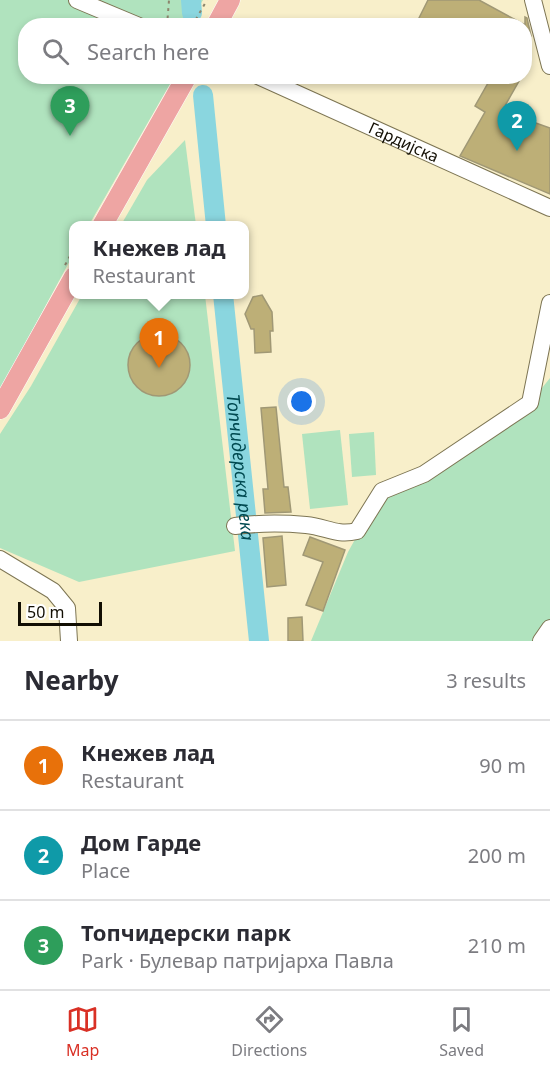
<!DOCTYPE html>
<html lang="en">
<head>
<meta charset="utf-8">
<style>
  :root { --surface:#fff; --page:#f2f2f3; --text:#2b2b33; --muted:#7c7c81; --line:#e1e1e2; --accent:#d93025 }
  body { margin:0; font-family:"Noto Sans",sans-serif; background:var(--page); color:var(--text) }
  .scale { position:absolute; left:18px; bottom:15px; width:84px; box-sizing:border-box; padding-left:6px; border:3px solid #120e03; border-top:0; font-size:16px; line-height:21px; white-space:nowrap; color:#120e03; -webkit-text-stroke:4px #fff; paint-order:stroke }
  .you { position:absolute; left:302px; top:402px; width:21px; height:21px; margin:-15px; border:4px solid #fff; border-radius:50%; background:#1a73e8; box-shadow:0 0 0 9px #1a73e833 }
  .badge { display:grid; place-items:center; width:39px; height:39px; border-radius:50%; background:var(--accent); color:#fff; font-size:20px; font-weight:700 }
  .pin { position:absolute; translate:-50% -50px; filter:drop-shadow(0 2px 3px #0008) }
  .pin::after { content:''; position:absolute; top:32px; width:21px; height:18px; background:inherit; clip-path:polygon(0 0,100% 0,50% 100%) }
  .popup { position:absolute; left:69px; top:221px; width:180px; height:78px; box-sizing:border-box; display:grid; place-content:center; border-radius:12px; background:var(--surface); filter:drop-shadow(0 2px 4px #0005); font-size:20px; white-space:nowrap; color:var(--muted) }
  .popup b { font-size:22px; color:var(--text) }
  .popup::after { content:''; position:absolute; left:50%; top:100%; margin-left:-12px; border:12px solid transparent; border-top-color:var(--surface) }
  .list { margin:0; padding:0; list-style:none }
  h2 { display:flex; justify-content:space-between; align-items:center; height:78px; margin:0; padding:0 24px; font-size:26px }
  h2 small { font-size:20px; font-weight:400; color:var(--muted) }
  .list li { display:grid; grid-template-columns:39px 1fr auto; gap:18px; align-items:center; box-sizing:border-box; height:90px; padding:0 24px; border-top:2px solid var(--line) }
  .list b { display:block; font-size:22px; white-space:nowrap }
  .list p { margin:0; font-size:20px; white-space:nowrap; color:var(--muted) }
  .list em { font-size:20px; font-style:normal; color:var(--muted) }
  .icon { flex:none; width:33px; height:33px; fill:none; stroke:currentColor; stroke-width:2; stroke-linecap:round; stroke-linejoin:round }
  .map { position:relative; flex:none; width:550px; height:641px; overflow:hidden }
  .search { position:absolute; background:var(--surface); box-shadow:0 3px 9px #0003; left:18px; right:18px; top:18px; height:66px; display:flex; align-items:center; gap:15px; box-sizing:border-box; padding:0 21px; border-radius:24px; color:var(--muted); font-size:22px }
  .sheet { height:348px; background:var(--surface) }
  nav { display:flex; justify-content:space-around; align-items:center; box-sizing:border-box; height:84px; border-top:2px solid var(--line); background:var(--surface); font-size:16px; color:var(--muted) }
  nav a { display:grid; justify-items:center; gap:3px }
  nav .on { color:var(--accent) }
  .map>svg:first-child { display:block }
  .green { fill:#b0e3be }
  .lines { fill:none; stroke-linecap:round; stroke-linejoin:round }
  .river { stroke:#8ad6df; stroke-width:20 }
  .building { fill:#bdaf77; stroke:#a09875; stroke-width:1.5 }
  .minor-casing { stroke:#7d7553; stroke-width:18 }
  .major-casing { stroke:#fff; stroke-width:21 }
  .path { stroke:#8c856c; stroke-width:2; stroke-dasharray:3 4.5; stroke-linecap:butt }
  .minor { stroke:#fff; stroke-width:16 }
  .major { stroke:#eea5a3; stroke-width:20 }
  .labels { text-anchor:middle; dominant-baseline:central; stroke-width:4.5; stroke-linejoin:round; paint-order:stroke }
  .street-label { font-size:16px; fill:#120e03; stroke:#fff }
  .water-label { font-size:18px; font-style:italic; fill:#014a51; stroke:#fff }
</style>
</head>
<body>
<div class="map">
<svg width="550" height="641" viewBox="0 0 550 641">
  <rect width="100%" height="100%" fill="#f8efca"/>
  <g class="green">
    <path d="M0,0H203L188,25L26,26V76L174,77L89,225L74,226L73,255L0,390Z"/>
    <path d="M185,140L196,225H121L147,180Z"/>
    <path d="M82,295H205L235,551L79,582L0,548V434L31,386Z"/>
    <path d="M550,378V641H311L348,552L382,491L530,403Z"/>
    <path d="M340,430L348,505L310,509L302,434Z"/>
    <path d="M374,432L376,475L352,477L349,434Z"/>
  </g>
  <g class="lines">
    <g class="river">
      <path d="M191,0L192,13"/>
      <path d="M203,95L216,226"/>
      <path id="s1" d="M223,294L259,641"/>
    </g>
  </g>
  <g class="building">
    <path d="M428,0H479L525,25V17L527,18L531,36L525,47V26H415Z"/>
    <path d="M492,76H510L519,81L502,111L550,128V194L460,156L485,112L475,106Z"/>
    <path d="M262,295L272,312L273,331H270L271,352L255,353L254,329H251L245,314L253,297Z"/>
    <circle cx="159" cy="365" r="31"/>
    <path d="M276,407L284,487H288L291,512L265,513L263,489H268L261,408Z"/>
    <path d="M282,536L286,585L267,587L263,538Z"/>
    <path d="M310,537L345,550L323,611L306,605L323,562L303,555Z"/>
    <path d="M302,617L303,641H288V618Z"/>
  </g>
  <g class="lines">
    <g class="minor-casing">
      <g id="minor">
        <path d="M77,0L139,26"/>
        <path d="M533,0L550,66"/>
        <path id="s2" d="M258,76L550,208"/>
        <path d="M235,526C259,523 283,523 306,525C327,527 336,536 357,531L382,491L424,474L530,403L550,303"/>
        <path d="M0,559L53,591L67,608L69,641"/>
        <path d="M541,641L550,628"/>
      </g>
    </g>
    <g class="major-casing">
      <g id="major">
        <path d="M216,26L230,0"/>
        <path d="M102,226L187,76"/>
        <path d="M0,409L74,277"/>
      </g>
    </g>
    <g class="path">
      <path d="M167,26L169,0"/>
      <path d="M192,26L207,0"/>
      <path d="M65,265L74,249"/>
    </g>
    <use href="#minor" class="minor"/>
    <use href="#major" class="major"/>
  </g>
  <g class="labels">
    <g class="street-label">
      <text stroke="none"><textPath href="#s2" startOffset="160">Гардијска</textPath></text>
    </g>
    <g class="water-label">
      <text stroke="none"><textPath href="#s1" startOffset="174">Топчидерска река</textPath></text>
    </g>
  </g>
</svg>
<div class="scale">50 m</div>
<div class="you"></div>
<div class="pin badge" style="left:159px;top:368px;background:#e8710a">1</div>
<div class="popup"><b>Кнежев лад</b>Restaurant</div>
<div class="pin badge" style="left:517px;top:151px;background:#0f9aa8">2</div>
<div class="pin badge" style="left:70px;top:136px;background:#2e9e5b">3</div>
<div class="search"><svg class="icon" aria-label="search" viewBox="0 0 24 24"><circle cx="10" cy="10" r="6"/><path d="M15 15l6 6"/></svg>Search here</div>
</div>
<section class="sheet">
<h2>Nearby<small>3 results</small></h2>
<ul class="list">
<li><span class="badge" style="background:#e8710a">1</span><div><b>Кнежев лад</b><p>Restaurant</p></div><em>90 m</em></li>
<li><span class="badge" style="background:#0f9aa8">2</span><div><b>Дом Гарде</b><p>Place</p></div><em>200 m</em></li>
<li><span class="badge" style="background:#2e9e5b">3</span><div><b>Топчидерски парк</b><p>Park · Булевар патријарха Павла</p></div><em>210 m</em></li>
</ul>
</section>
<nav>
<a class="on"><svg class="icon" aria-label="map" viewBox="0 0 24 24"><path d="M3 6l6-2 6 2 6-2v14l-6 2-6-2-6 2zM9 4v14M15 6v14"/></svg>Map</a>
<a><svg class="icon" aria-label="directions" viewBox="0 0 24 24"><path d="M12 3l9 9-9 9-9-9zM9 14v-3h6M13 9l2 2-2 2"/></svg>Directions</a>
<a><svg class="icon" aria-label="saved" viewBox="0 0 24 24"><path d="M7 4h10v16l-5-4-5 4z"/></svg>Saved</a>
</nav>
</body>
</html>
